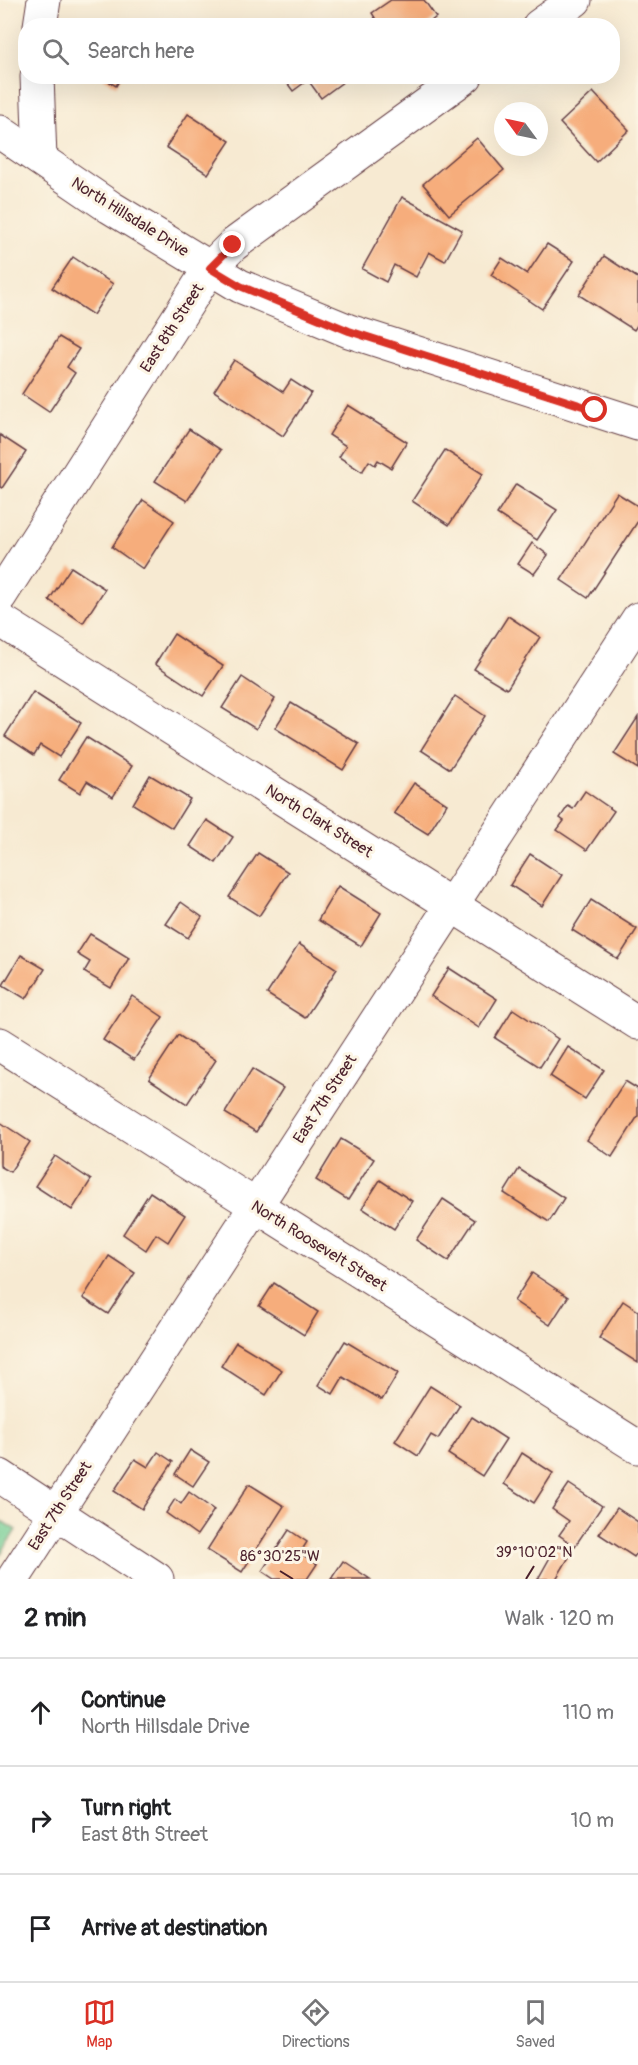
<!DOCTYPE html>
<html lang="en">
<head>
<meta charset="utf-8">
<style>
  :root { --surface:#fff; --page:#f6f6f6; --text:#202124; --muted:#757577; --line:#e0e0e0; --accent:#d93025 }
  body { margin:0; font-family:Pangolin,sans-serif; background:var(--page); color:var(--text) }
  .compass { position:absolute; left:494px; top:102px; width:54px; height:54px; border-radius:50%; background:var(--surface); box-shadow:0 6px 24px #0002; rotate:303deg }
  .stop { position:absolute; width:18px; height:18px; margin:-14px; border:4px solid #d93025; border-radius:50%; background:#fff }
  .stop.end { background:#d93025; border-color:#fff; box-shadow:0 2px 6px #0008 }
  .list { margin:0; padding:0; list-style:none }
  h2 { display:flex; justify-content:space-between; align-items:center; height:78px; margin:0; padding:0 24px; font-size:26px }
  h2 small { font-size:20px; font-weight:400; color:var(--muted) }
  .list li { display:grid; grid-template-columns:39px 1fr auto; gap:18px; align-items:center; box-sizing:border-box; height:108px; padding:0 24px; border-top:2px solid var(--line) }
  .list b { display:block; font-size:22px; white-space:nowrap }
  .list p { margin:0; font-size:20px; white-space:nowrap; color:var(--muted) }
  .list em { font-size:20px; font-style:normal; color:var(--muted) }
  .icon { flex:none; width:33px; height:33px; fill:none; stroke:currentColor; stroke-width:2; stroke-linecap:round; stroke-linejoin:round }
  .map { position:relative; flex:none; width:638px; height:1579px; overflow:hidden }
  .search { position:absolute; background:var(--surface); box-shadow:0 6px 24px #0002; left:18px; right:18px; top:18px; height:66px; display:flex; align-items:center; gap:15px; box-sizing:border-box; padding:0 21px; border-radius:24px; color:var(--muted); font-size:22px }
  .sheet { height:402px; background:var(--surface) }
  nav { display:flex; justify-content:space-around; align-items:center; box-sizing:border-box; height:84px; border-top:2px solid var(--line); background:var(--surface); font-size:16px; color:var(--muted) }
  nav a { display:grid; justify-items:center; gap:3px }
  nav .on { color:var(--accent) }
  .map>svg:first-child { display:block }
  .green { fill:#75ce95; stroke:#607660; stroke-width:1.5 }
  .building { fill:#f6ad7b }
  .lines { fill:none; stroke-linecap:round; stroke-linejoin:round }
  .minor-casing { stroke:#643d44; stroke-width:35 }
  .minor { stroke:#fff; stroke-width:33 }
  .route { stroke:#d93025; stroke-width:8 }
  .ticks { fill:none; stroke:#4a1f2b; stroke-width:2 }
  .labels { text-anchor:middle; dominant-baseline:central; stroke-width:6; stroke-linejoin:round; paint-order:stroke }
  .street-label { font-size:16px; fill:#4a1f2b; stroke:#fcf5e5 }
  .ticks-label { font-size:15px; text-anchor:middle; fill:#4a1f2b; stroke:#fcf5e5; stroke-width:6; stroke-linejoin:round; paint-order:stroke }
</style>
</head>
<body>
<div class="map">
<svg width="638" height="1579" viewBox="0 0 638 1579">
  <rect width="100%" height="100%" fill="#fcf5e5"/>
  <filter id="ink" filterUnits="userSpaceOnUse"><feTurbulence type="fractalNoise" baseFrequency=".0167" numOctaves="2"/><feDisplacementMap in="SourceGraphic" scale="12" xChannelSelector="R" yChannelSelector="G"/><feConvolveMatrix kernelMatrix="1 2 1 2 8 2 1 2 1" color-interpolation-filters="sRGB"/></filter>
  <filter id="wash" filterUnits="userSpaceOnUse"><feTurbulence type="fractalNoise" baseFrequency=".008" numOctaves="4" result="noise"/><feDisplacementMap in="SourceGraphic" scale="24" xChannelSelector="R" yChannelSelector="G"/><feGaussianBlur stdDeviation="1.35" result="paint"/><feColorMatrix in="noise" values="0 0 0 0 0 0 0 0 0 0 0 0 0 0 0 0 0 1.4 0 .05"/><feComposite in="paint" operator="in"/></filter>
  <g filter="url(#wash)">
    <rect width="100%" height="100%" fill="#f7ead2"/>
    <path class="green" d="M0,1520L16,1530L0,1555Z"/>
    <g id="blocks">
      <g class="building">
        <path d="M391,0H424L436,17L425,26H380L372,13Z"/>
        <path d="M100,76H122L116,86Z"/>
        <path d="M282,76H351L321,98L308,80L293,91Z"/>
        <path d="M593,92L629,130L596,162L560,123Z"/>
        <path d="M188,114L230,141L208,174L166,147Z"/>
        <path d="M477,138L504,170L449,215L423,184Z"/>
        <path d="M402,197L462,230L445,261L429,252L416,277L394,265L386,282L362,269Z"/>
        <path d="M547,244L574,261L542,309L491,275L502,258L527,274Z"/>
        <path d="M604,256L638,278V324L634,330L579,295Z"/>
        <path d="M73,257L113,284L93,315L52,288Z"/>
        <path d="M59,337L79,349L67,367L75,373L49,412L22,394Z"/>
        <path d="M234,360L283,392L291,380L311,393L283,436L214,391Z"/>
        <path d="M348,405L407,442L391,468L378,460L375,465L369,461L362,472L339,457L346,446L329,435Z"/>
        <path d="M189,429L221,450L187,501L155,481Z"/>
        <path d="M0,435L26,452L2,488L0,487Z"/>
        <path d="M445,450L483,474L449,525L412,501Z"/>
        <path d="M516,484L557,510L537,540L497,514Z"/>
        <path d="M617,493L638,506V521L588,598L561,580Z"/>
        <path d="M143,500L174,521L143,569L112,547Z"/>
        <path d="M532,543L548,555L534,574L518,564Z"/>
        <path d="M71,567L105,589L83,623L49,600Z"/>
        <path d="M508,616L540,637L507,689L474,669Z"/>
        <path d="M174,634L223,666L203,696L155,664Z"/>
        <path d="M242,677L275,699L256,729L222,708Z"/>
        <path d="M33,692L81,723L59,757L40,745L34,755L5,736Z"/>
        <path d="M455,696L485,716L450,769L421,750Z"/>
        <path d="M291,703L359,744L343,770L275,728Z"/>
        <path d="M638,717V769L614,754Z"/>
        <path d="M86,737L132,766L113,797L87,781L80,793L59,780Z"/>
        <path d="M150,775L190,799L172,828L133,804Z"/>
        <path d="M414,783L447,804L428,834L394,813Z"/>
        <path d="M585,791L614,811L587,850L557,830L564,821L560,818L568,806L573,809Z"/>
        <path d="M207,820L233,837L216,863L190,846Z"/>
        <path d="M258,853L288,872L259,916L229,897Z"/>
        <path d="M530,854L562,875L542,906L510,885Z"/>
        <path d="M338,886L381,913L361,946L318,920Z"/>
        <path d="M591,900L637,929L618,959L572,930Z"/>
        <path d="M181,902L202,917L188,938L166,924Z"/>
        <path d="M90,934L129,958L111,988L84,972L90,962L77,954Z"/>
        <path d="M299,944L337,969L305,1018L267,994Z"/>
        <path d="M21,955L45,969L26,999L3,985Z"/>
        <path d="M449,968L497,999L479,1028L431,996Z"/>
        <path d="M132,996L163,1017L134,1060L103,1040Z"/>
        <path d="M513,1009L558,1039L540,1067L495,1038Z"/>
        <path d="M178,1035L216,1060L187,1104L149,1079Z"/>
        <path d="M568,1047L604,1070L585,1099L550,1076Z"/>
        <path d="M252,1069L283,1088L256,1132L225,1113Z"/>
        <path d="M625,1081L638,1089V1116L612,1157L587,1140Z"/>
        <path d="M0,1122L30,1142L10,1172L0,1166Z"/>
        <path d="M341,1139L374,1159L348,1200L316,1180Z"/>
        <path d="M55,1156L91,1180L72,1210L35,1186Z"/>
        <path d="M519,1169L564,1198L549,1222L504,1193Z"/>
        <path d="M380,1180L412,1201L394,1229L362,1208Z"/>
        <path d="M150,1192L185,1215L168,1242L156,1234L146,1250L123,1234Z"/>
        <path d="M443,1199L475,1220L448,1261L416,1240Z"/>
        <path d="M109,1256L135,1273L108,1314L83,1298Z"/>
        <path d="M532,1273L568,1297L550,1325L514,1301Z"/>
        <path d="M274,1283L318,1312L304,1335L259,1306Z"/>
        <path d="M623,1301L638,1311V1363L599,1338Z"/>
        <path d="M345,1341L398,1373L382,1400L343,1377L333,1394L318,1385Z"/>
        <path d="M236,1342L282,1370L266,1395L221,1366Z"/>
        <path d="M430,1386L460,1405L438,1439L431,1435L418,1456L395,1441Z"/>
        <path d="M472,1417L506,1439L482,1476L448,1454Z"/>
        <path d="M190,1450L209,1462L193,1486L175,1474Z"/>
        <path d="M158,1452L173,1462L142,1509L114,1491L135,1459L148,1467Z"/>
        <path d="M522,1453L553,1473L534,1503L504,1484Z"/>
        <path d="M249,1484L284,1506L242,1572L207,1550Z"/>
        <path d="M569,1484L602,1506L575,1546L559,1535L569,1521L552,1509Z"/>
        <path d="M189,1492L214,1510L197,1535L166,1513L175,1499L181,1504Z"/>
        <path d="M617,1508L638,1522V1551L634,1557L599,1534Z"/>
        <path d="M289,1530L307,1542L300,1553L317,1564L307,1579H274L262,1571Z"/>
        <path d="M557,1545L571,1554L556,1579H538Z"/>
        <path d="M343,1561L370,1579H331Z"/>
      </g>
    </g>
  </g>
  <g filter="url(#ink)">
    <use href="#blocks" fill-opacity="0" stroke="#643d44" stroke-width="1.5"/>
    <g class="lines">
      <g class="minor-casing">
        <g id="minor">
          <path d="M40,26L44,0"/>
          <path d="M539,26L575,0"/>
          <path d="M37,76L40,159"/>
          <path d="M0,132L110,207L240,286L349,331L638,424"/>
          <path d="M0,596L210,268L233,245L466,76"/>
          <path d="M0,620L638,1023"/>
          <path d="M0,1044L638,1447"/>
          <path d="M0,1476L157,1579"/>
          <path d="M13,1579L638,619"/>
        </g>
      </g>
      <use href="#minor" class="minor"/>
    </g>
  </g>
  <g class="lines" filter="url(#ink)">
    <path class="route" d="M233,245L210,268L240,286L349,331L595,410"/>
  </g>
  <path class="ticks" d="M280,1571L293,1579M526,1579L534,1566"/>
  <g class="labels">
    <g class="street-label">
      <text transform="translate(130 217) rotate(32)">North Hillsdale Drive</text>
      <text transform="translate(172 328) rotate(-57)">East 8th Street</text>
      <text transform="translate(319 821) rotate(32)">North Clark Street</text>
      <text transform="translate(325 1099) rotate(-57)">East 7th Street</text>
      <text transform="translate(319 1246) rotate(32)">North Roosevelt Street</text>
      <text transform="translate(60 1506) rotate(-57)">East 7th Street</text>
    </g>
  </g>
  <g class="ticks-label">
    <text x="534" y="1557">39°10'02"N</text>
    <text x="280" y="1561">86°30'25"W</text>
  </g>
</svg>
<svg class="compass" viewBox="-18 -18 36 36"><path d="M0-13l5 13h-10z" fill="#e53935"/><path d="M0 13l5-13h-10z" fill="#757577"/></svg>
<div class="stop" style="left:595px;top:410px"></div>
<div class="stop end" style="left:233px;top:245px"></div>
<div class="search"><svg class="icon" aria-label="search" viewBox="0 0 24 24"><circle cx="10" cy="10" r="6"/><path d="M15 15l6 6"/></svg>Search here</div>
</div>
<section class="sheet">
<h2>2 min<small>Walk · 120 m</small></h2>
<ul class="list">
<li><svg class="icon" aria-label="ahead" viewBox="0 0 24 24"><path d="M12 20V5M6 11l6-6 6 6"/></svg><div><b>Continue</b><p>North Hillsdale Drive</p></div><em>110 m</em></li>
<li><svg class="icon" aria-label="right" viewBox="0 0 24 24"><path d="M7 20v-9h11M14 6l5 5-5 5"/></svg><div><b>Turn right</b><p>East 8th Street</p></div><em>10 m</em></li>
<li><svg class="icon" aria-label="arrive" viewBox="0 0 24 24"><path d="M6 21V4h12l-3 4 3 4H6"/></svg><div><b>Arrive at destination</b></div></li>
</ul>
</section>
<nav>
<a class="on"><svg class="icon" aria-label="map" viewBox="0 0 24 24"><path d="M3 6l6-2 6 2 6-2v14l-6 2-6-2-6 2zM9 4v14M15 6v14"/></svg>Map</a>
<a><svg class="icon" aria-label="directions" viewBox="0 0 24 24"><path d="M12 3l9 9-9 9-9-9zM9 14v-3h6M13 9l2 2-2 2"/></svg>Directions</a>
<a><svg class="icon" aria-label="saved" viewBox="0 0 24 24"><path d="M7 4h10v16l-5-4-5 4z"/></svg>Saved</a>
</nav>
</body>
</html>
